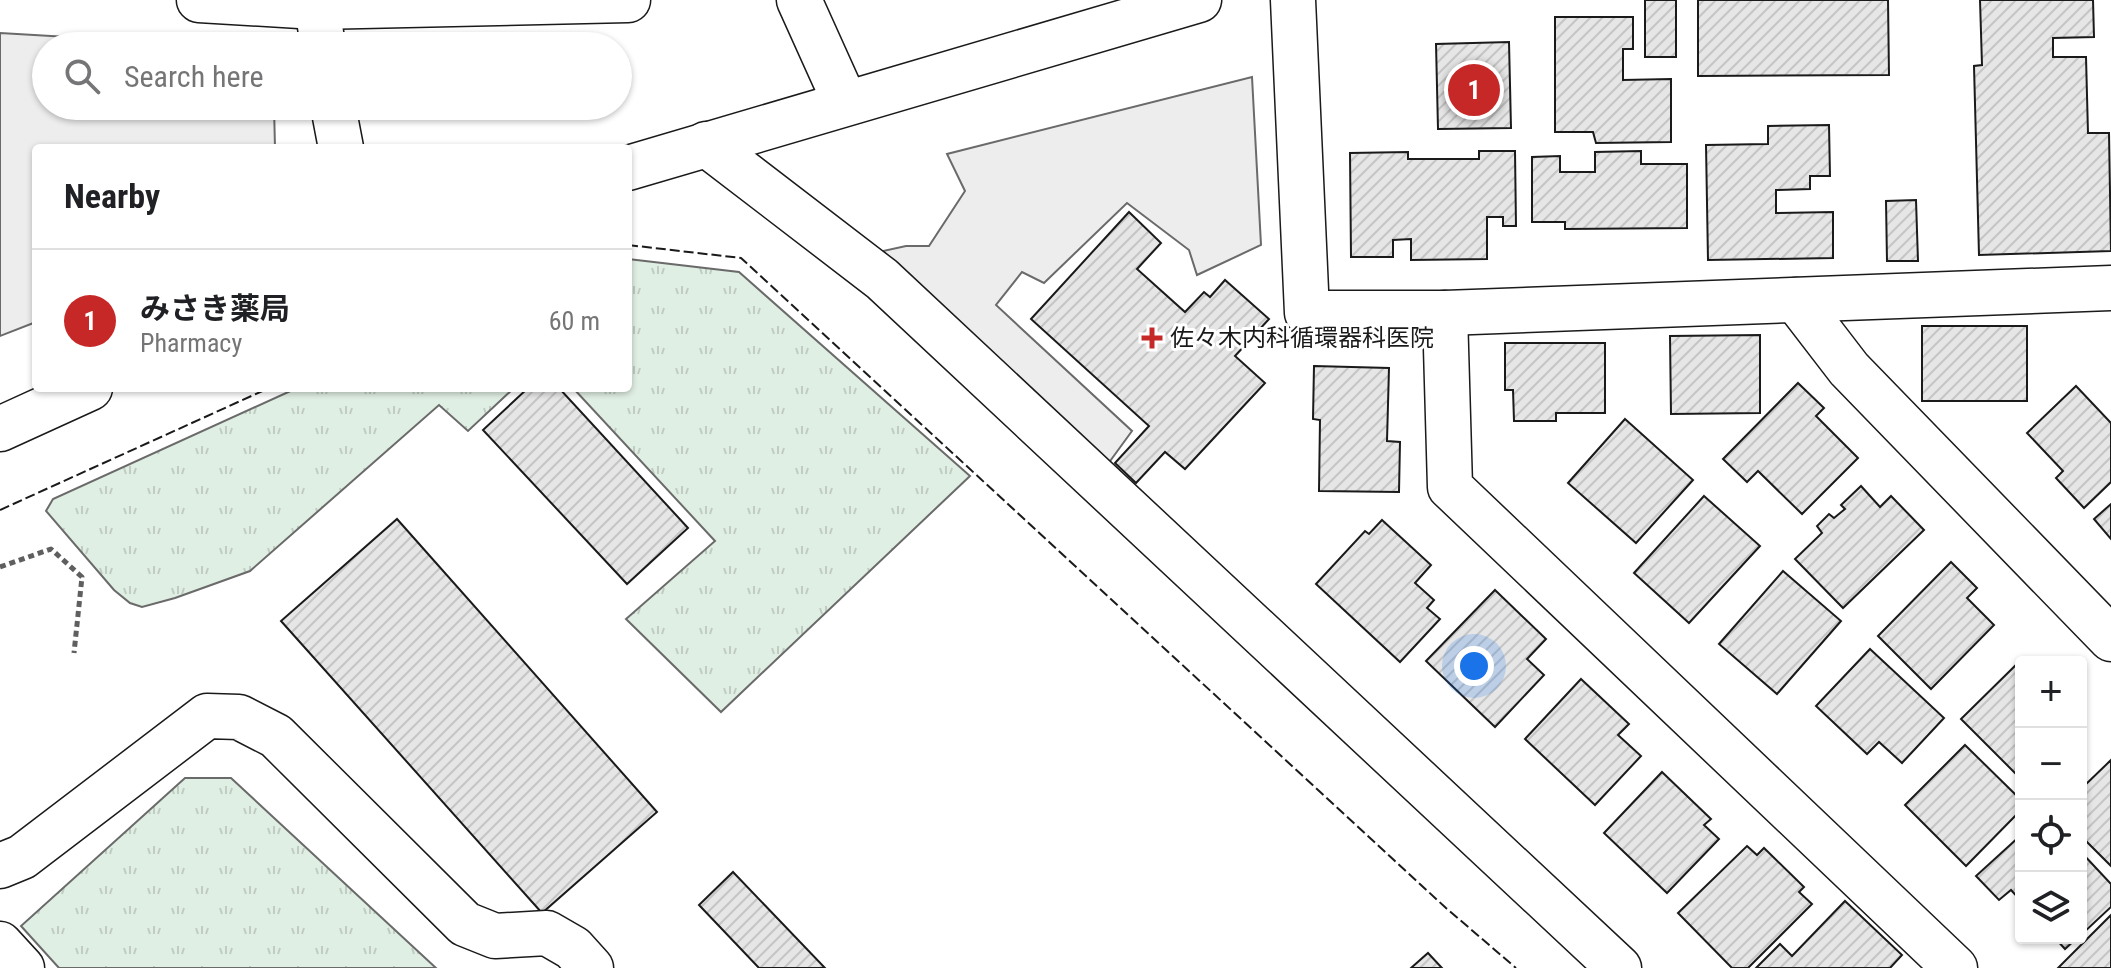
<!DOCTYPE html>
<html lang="en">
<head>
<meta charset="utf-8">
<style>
  :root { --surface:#fff; --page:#f6f6f6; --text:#202124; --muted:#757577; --line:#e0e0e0; --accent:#c62828 }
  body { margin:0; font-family:"Roboto Condensed","Noto Sans JP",sans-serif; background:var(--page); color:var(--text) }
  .controls { position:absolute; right:24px; bottom:24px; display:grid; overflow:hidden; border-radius:8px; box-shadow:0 2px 6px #0004 }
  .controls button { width:72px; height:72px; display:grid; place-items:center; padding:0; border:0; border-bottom:2px solid var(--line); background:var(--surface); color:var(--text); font:40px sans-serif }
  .you { position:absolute; left:1474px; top:666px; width:28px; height:28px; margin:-20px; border:6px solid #fff; border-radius:50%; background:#1a73e8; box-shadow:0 0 0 12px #1a73e833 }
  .badge { display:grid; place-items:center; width:52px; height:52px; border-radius:50%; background:var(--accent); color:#fff; font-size:26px; font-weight:700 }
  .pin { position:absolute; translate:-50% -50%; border:4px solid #fff; box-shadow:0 2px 8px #0006 }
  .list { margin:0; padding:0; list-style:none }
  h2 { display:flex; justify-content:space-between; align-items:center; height:104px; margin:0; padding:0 32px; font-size:34px }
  h2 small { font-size:26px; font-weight:400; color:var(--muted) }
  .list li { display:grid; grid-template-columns:52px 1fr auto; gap:24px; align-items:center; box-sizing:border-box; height:144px; padding:0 32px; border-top:2px solid var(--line) }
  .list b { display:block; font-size:30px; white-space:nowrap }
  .list p { margin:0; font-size:26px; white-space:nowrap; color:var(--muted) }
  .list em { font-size:26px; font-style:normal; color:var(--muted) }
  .icon { flex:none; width:44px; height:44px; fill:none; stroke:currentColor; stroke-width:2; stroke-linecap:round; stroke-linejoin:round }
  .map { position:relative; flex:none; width:2111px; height:968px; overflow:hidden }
  .search { position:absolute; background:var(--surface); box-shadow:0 2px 6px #0004; left:32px; top:32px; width:600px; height:88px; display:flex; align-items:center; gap:20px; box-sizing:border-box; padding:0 28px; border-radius:44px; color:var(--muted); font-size:30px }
  .panel { position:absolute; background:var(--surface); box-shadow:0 2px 6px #0004; left:32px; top:144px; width:600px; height:248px; border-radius:8px }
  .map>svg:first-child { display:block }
  .grass { fill:url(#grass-tufts); stroke:#6a6a6a; stroke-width:2 }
  .parking { fill:#ededed; stroke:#6a6a6a; stroke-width:2 }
  .building { fill:url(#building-hatch); stroke:#1a1a1a; stroke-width:2 }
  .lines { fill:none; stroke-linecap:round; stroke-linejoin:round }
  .minor-casing { stroke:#1a1a1a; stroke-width:47 }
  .path { stroke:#5f5f5f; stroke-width:5; stroke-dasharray:6 4; stroke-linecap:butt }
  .minor { stroke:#fff; stroke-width:44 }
  .fence { stroke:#1a1a1a; stroke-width:2; stroke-dasharray:10 4; stroke-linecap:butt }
  .poi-dot { fill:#c62828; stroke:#fff; stroke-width:3 }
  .labels { text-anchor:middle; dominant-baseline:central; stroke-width:6; stroke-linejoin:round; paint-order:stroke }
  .poi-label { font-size:24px; fill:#1a1a1a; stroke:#fff; text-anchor:start }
</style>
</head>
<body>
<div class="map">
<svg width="2111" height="968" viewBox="0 0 2111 968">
  <defs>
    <pattern id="grass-tufts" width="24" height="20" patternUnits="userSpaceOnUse" patternTransform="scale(2)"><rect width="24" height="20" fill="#e0efe3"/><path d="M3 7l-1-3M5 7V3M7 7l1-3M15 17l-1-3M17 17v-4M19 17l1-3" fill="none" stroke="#c0ccc2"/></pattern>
    <pattern id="building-hatch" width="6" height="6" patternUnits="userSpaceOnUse" patternTransform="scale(2)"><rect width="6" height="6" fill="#e6e6e6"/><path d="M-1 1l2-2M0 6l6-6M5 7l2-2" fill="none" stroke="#c5c5c5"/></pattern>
  </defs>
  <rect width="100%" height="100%" fill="#fff"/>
  <g class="grass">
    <path d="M628,259L739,272L970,476L721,712L626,619L715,541L573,388H628Z"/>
    <path d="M297,388H514L468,431L439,405L250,571L175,598L142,607L130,603L114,590L46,511L53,499Z"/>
    <path d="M185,778H231L436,968H59L21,926Z"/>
  </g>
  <g class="parking">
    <path d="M0,33L221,46H46V106H274L275,148H36V322L0,336Z"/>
    <path d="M1252,77L1261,245L1197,275L1189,250L1127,203L1044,283L1022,272L996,305L1132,431L1105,468L883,251L906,246H929L965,191L947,154Z"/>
  </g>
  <g class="building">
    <rect x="1645" y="0" width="31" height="57"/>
    <path d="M1698,0H1888L1889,75L1698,76Z"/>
    <path d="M1980,0H2093L2094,37L2053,38V57H2086L2088,133H2109L2111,251L1979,255L1974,66L1982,65Z"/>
    <path d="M1555,17H1633V49H1623V80L1671,79V142L1596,143L1593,132H1555Z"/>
    <path d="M1509,42L1511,128L1438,129L1436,44Z"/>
    <path d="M1829,125L1830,176H1810V189L1776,190V213L1833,212V258L1708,260L1706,145L1768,144V126Z"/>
    <path d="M1479,151H1515L1516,226H1503V217H1487V259L1411,260V239L1393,240V257H1351L1350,153L1408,152V159H1479Z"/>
    <path d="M1641,151V164H1687V228L1565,229V222H1532V157L1560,156V172H1595V152Z"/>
    <path d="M1916,200L1918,261H1887L1886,201Z"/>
    <path d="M1129,212L1161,243L1137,269L1185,312L1204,292L1210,297L1225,280L1269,319L1235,356L1265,383L1185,469L1165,452L1136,483L1115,463L1149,426L1031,319Z"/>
    <rect x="1922" y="326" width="105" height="75"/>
    <path d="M1760,335V413L1671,414L1670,336Z"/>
    <path d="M1505,343H1605V413H1556V421H1514L1513,390H1505Z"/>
    <path d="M1314,366L1389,368L1387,441L1400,442L1399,492L1319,491L1320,420L1313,419Z"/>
    <path d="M1798,383L1824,408L1816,416L1858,458L1802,514L1758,471L1747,482L1723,459Z"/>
    <path d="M2076,386L2111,423V482L2084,508L2056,478L2063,471L2027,433Z"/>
    <path d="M528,388H559L688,528L627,584L483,430Z"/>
    <path d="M1625,419L1693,480L1636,543L1568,483Z"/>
    <path d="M1861,486L1880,507L1891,496L1924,530L1843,608L1795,559L1822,533L1817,526L1829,514L1834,518L1845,509L1841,505Z"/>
    <path d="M1704,496L1760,546L1689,623L1634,573Z"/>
    <path d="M2111,504V539L2094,519Z"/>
    <path d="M397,519L657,812L542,913L281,621Z"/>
    <path d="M1382,520L1431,565L1415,583L1434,600L1427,608L1440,619L1400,662L1316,584L1365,531L1369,534Z"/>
    <path d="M1951,562L1977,588L1967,598L1994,625L1931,689L1878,636Z"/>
    <path d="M1783,571L1841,621L1777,694L1719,644Z"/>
    <path d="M1495,590L1546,639L1527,659L1544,675L1495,727L1426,661Z"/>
    <path d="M1870,649L1944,718L1902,763L1879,742L1867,754L1816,706Z"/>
    <path d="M2022,659L2025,662H2021V779L1961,719Z"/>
    <path d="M1581,679L1629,724L1618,735L1641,756L1595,805L1525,739Z"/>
    <path d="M1965,745L2021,800V810L1966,866L1905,805Z"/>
    <path d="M2111,760V866L2081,836V789Z"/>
    <path d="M1662,772L1711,819L1704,825L1719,839L1667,893L1604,833Z"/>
    <path d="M2021,835V901L2011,890L1999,900L1976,876Z"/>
    <path d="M1747,846L1757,855L1764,848L1804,887L1799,892L1812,904L1748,968H1732L1678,913Z"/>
    <path d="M2081,852L2111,884V907L2081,935Z"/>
    <path d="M733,872L825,968H759L699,905Z"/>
    <path d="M1845,901L1902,955L1890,968H1756L1780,944L1792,956Z"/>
    <path d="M2111,915V968H2058Z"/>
    <path d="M2055,938H2077L2065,949Z"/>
    <path d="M1428,953L1442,968H1411Z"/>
  </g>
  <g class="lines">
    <g class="minor-casing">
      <g id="minor">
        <path d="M199,0L316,7L628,0"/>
        <path d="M316,0L323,46"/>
        <path d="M799,0L845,102"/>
        <path d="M1293,0L1307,313H1445L2111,288"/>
        <path d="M333,106L341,148"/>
        <path d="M706,144L882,279L1619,968"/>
        <path d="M628,168L1199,0"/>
        <path d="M1796,300L1849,369L2111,639"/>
        <path d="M1445,313L1450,487L1955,968"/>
        <path d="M0,429L90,388"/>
        <path d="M0,866L22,857L207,716L239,717L276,736L465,924L495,936L547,933L573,948L591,968"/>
        <path d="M0,944L22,968"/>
      </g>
    </g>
    <path class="path" d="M0,567L51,549L82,577L74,653"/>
    <use href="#minor" class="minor"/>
    <g class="fence">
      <path d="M628,245L741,258L1446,908L1516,968"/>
      <path d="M0,510L269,388"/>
    </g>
  </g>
  <path class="poi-dot" d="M1148 326h8v8h8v8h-8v8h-8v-8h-8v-8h8z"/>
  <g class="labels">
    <g class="poi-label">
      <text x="1170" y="338">佐々木内科循環器科医院</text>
    </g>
  </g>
</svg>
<div class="controls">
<button>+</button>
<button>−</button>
<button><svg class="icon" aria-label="locate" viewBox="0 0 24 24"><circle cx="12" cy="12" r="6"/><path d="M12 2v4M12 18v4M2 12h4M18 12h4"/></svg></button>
<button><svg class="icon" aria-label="layers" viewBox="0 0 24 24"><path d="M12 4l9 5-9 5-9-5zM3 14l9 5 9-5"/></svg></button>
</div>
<div class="you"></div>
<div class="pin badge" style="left:1474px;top:90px">1</div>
<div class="search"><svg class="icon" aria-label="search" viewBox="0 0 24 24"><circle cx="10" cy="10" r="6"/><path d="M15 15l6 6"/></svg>Search here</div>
<section class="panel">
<h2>Nearby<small></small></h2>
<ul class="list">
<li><span class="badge">1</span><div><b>みさき薬局</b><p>Pharmacy</p></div><em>60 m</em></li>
</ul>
</section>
</div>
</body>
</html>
